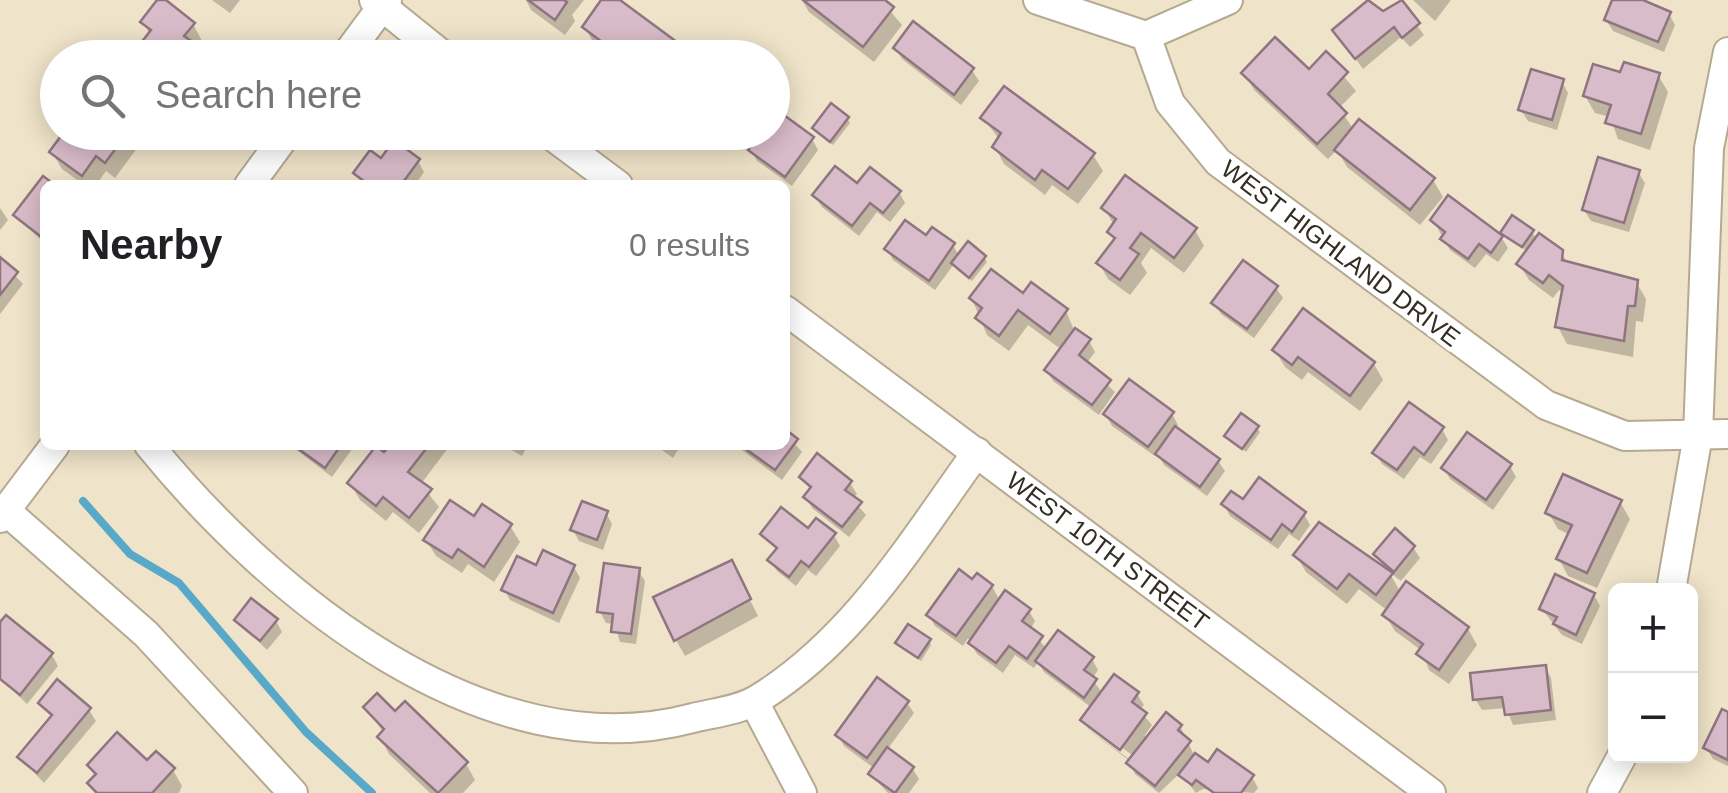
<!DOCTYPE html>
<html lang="en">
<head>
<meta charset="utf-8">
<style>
  :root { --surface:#fff; --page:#f2f2f2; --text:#202124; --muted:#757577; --line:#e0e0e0 }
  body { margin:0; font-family:Helvetica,sans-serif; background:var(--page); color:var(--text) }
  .controls { position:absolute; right:30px; bottom:30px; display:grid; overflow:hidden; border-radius:15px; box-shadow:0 5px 25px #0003 }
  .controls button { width:90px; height:90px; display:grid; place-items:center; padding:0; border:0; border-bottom:2px solid var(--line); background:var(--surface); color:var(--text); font:50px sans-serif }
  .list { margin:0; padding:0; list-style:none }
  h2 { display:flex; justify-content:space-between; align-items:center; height:130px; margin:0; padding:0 40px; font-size:42px }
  h2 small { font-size:32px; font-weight:400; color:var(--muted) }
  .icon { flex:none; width:55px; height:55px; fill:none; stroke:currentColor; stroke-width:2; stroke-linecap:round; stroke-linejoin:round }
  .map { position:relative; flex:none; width:1728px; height:793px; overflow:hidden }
  .search { position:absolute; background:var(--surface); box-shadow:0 5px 25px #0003; left:40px; top:40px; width:750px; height:110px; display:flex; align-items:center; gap:25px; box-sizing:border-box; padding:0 35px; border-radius:55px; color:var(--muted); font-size:38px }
  .panel { position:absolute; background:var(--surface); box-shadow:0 5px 25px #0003; left:40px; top:180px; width:750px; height:270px; border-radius:15px }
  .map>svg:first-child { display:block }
  .shadow { fill:#0003; fill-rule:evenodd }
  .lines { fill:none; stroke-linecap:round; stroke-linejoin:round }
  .stream { stroke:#58a9c7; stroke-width:8 }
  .building { fill:#d9bcc9; stroke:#907581; stroke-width:2.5 }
  .minor-casing { stroke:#b5a991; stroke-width:32 }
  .minor { stroke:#fff; stroke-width:28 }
  .labels { text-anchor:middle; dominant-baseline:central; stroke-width:9; stroke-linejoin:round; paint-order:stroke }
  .street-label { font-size:25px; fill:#332e24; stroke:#fff }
</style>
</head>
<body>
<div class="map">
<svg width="1728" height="793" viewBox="0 0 1728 793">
  <rect width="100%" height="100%" fill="#efe3c9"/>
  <g class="shadow">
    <path d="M162,0L193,24L202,41L195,50L199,58H132L150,35L143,22Z"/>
    <path d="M212,0H240L230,13Z"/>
    <path d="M526,0H584L572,15L575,21L565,35L531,10Z"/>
    <path d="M604,0H616L688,58H613L594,44L585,27Z"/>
    <path d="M802,0H881L902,25L874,62L809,12Z"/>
    <path d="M1413,0H1451L1435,21Z"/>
    <path d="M1614,0H1637L1669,14L1675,25L1664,52L1613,31L1606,20Z"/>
    <path d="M1371,1L1383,14L1399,1L1424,35L1410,47L1401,37L1363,69L1335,31Z"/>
    <path d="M896,48L972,70L979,81L961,105L902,59Z"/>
    <path d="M1326,55L1356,91L1339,108L1354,130L1433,180L1443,197L1420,225L1347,167L1337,150L1328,159L1254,90L1245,74L1309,73Z"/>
    <path d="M1622,75H1658L1668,92L1650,150L1618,139L1610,117L1595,113L1585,96Z"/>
    <path d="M1562,82L1568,93L1557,130L1528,121L1521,110Z"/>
    <path d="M778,113L812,139L818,150L792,186L757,161L751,150L772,132Z"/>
    <path d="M847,118L850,123L833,145L815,129Z"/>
    <path d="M983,118L1093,155L1103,171L1078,204L1052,185L1045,195L1004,164L995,147L1000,140Z"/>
    <path d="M74,132H149L115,178L106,171L96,185H84L62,169L52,152Z"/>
    <path d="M728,132H749L742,143Z"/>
    <path d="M418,161L424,172L415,185H363L356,173L382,162Z"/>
    <path d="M1638,172L1645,183L1629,232L1591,221L1584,210Z"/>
    <path d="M44,179L51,185H45V244L16,215Z"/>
    <path d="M858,187L899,192L905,203L890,222L877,212L859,236L822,207L815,196Z"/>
    <path d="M0,208L8,220L0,230Z"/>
    <path d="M1104,208L1195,230L1204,246L1184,273L1151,248L1141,263L1147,273L1130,295L1108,279L1099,263L1115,241L1110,232L1114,225Z"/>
    <path d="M1433,220L1501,237L1508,248L1498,262L1486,254L1475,268L1450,250Z"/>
    <path d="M1532,232L1537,240L1561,252L1568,264L1636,282L1646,299L1643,322L1636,321L1633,357L1567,344L1558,327L1564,294L1559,290L1553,298L1529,280L1519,264L1528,252L1503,233Z"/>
    <path d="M927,238L953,245L959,256L984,257L987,262L972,281L954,264L935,290L893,260L887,249Z"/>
    <path d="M0,260L23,284L0,314Z"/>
    <path d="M1276,288L1283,298L1254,338L1221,314L1214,303Z"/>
    <path d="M1024,296L1066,311L1074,330L1089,341L1095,352L1086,364L1115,392L1099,415L1053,381L1047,370L1062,350L1028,325L1009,351L987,335L972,299Z"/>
    <path d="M1275,350L1374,364L1383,380L1360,411L1308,372L1302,380L1285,367Z"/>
    <path d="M1172,414L1178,425L1175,429L1218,461L1225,471L1207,496L1164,465L1157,453L1155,456L1112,426L1106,415Z"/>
    <path d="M1257,428L1260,432L1246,452L1227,436Z"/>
    <path d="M1442,429L1448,440L1431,464L1420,457L1404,479L1382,464L1375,453Z"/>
    <path d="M785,433L802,452L782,480L735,445H785Z"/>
    <path d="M290,445H355L332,477Z"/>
    <path d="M393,445L448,448L421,484L439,507L419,533L393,512L386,521L360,500L350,483Z"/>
    <path d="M503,445H528L522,456Z"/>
    <path d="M655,445H681L673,458Z"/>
    <path d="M1510,466L1516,477L1493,510L1450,479L1444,468Z"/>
    <path d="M802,477L850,483L857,494L852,499L866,515L849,537L812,508L806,497L811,491Z"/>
    <path d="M1620,502L1630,519L1597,588L1568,576L1559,559L1570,535L1558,529L1548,512Z"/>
    <path d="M1244,503L1304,514L1310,525L1299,541L1289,534L1278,549L1230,516L1224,505Z"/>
    <path d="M606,513L612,524L603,550L579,541L573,530Z"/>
    <path d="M475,519L510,526L520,542L494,582L468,564L462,573L436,556L426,540Z"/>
    <path d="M808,532L834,535L840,546L816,576L808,570L796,586L777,571L770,560L778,551L763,534Z"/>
    <path d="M1413,547L1420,558L1401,581L1389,572L1401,593L1468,629L1477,645L1449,684L1429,670L1422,651L1395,631L1385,615L1388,611L1359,589L1347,604L1306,572L1296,555L1386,571L1376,555Z"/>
    <path d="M574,567L580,578L559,623L510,600L504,589L537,568Z"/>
    <path d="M638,570L645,581L636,644L620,642L615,624L606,623L600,612Z"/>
    <path d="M740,580L758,616L685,656L676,640Z"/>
    <path d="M973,583L992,586L1000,601L1029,611L1035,621L1030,630L1047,649L1092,659L1098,670L1092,679L1103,694H1137L1144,705L1139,710L1152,725L1145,735L1148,738L1180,726L1194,755L1209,765L1252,777L1258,788L1254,793L1203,789L1196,793L1180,773L1159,793L1135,774L1130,761L1090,731L1083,720L1092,708L1044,672L1038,662L1034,668L1015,655L1003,673L977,654L968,638L963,646L935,626L929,615ZM1089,723L1132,755L1129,759L1089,730Z"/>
    <path d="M1594,595L1600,606L1582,644L1562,635L1542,609Z"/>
    <path d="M237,620L276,621L282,632L267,650Z"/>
    <path d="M0,626L52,655L58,666L27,704L0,678Z"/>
    <path d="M929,640L931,645L921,661L898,643Z"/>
    <path d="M1545,667L1551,678L1556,720L1513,725L1506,708L1482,710L1475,699Z"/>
    <path d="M41,703L89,710L96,721L44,783L20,757L52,718Z"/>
    <path d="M907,703L914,713L887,750L912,768L919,779L909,793H888L871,775L875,769L844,746L838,735Z"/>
    <path d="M366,708L395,714L466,764L475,780L463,793H430L389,754L380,737L384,733Z"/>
    <path d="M1728,715V766L1713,759L1706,748Z"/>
    <path d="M147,764L173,770L182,786L179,793H95L90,784L96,776L90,765Z"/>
  </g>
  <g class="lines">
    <path class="stream" d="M83,501L130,554L179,583L306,732L372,793"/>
  </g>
  <g class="building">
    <path d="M157,0H166L195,23L184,36L194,43L183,58H129L151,30L140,22Z"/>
    <path d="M528,0H564L567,2L555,20Z"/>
    <path d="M601,0H620L685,48L678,58H647L625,45L618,54L582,27Z"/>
    <path d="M803,0H885L894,7L863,47Z"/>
    <path d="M1368,0L1383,11L1402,0L1420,23L1402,38L1394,27L1355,59L1332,30Z"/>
    <path d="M1612,0H1643L1671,12L1658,42L1604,20Z"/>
    <path d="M913,21L974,68L954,95L893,48Z"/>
    <path d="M1275,37L1309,69L1326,51L1348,72L1328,94L1347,113L1317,144L1241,73Z"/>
    <path d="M1624,62L1660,73L1641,134L1605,123L1611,105L1583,96L1593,64L1620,72Z"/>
    <path d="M1531,69L1564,79L1552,120L1518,110Z"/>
    <path d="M1004,86L1095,153L1068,189L1042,170L1035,180L992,147L1001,133L980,118Z"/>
    <path d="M831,103L849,117L830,142L812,128Z"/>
    <path d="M777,110L814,137L785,177L748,150L761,132H772Z"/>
    <path d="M1359,119L1435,178L1410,210L1334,150Z"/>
    <path d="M64,132L69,135L128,132L105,163L96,156L82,176L49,152Z"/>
    <path d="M394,140L420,159L401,185H369L353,173L370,150L381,158Z"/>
    <path d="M1598,157L1640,170L1624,223L1582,210Z"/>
    <path d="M835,166L857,183L870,167L901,191L883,213L870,203L852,226L812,195Z"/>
    <path d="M1125,175L1197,228L1174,258L1141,233L1130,248L1139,254L1120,280L1096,263L1115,238L1107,232L1116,219L1101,208Z"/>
    <path d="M43,176L55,185H45L44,239L13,215Z"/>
    <path d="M1448,195L1503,236L1491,253L1479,244L1468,259L1440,239L1445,232L1430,220Z"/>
    <path d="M1512,215L1534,230L1522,247L1500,233Z"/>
    <path d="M905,220L926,235L932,227L955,243L929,281L884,249Z"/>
    <path d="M1539,233L1563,250L1562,260L1638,280L1635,306H1628L1624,341L1555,327L1563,286L1549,275L1543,283L1516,264Z"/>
    <path d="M968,241L986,256L969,278L951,263Z"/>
    <path d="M0,257L18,272L0,295Z"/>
    <path d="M1243,260L1278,286L1247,329L1211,303Z"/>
    <path d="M991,269L1023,293L1031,282L1068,309L1050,334L1018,310L999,336L975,318L982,308L969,298Z"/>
    <path d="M1303,308L1375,362L1350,396L1298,357L1292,365L1272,350Z"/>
    <path d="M1075,328L1091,339L1079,355L1111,380L1092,405L1044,370Z"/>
    <path d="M1129,379L1174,412L1148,447L1103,414Z"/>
    <path d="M1409,402L1444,427L1424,455L1414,447L1397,470L1372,453Z"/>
    <path d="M1241,413L1259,426L1242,449L1224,436Z"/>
    <path d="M1175,426L1220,459L1200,487L1155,454Z"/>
    <path d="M785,429L798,439L775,470L740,445H785Z"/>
    <path d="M1467,432L1512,464L1486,500L1441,468Z"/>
    <path d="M293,445H341L325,468Z"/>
    <path d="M390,445H429L408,472L432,489L409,518L383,497L376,506L347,483L376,446L384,452Z"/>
    <path d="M817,453L852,481L845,490L862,502L842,527L803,497L811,487L799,477Z"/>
    <path d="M1563,474L1622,500L1587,573L1556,559L1572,525L1545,513Z"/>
    <path d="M1259,477L1306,512L1292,532L1282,524L1271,540L1221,504L1231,491L1243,499Z"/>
    <path d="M450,500L474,516L482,504L512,524L484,567L458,549L452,558L423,540Z"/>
    <path d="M582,501L608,511L597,540L570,530Z"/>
    <path d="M781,507L808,528L816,518L836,533L809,567L801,561L789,577L767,560L777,548L760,534Z"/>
    <path d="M1319,522L1393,573L1376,595L1349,574L1337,589L1293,555Z"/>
    <path d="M1395,528L1415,546L1394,572L1373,554Z"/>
    <path d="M543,550L575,565L553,613L501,590L517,556L536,565Z"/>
    <path d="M732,560L751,599L674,641L653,597Z"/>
    <path d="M604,563L640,568L631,634L611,632L613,614L597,612Z"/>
    <path d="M959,569L972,579L977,573L993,585L956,636L926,615Z"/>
    <path d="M1555,574L1595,593L1576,635L1553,624L1557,617L1539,609Z"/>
    <path d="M1406,581L1469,627L1439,670L1416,654L1423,644L1382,615Z"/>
    <path d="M1005,590L1031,609L1022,621L1043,636L1027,659L1009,646L996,663L968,643Z"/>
    <path d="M251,598L278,619L260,641L234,620Z"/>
    <path d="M6,615L53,653L20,695L0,679V622Z"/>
    <path d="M908,624L931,639L918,658L895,643Z"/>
    <path d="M1058,630L1094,657L1084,670L1097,679L1084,698L1035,661Z"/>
    <path d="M1546,665L1551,710L1505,715L1502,697L1473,700L1470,673Z"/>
    <path d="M1114,674L1139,692L1132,702L1147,713L1120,750L1080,720Z"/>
    <path d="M877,677L909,701L867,758L835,735Z"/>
    <path d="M57,679L91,708L37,773L17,757L52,715L38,703Z"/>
    <path d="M377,693L395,711L405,701L468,762L438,793L377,737L384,729L363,707Z"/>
    <path d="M1722,709L1728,712V760L1703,748Z"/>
    <path d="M1166,712L1182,725L1178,730L1191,741L1155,786L1126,763Z"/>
    <path d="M117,732L147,760L156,751L175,768L152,793H97L87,783L96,774L87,765Z"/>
    <path d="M887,747L914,767L895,793L868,774Z"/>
    <path d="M1217,749L1254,775L1241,793H1214L1196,780L1192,785L1178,775L1195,753L1208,762Z"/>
  </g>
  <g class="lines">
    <g class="minor-casing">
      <g id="minor">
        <path d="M374,0L446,58"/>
        <path d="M1038,0L1146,36L1170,103L1218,162L1546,405L1625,436L1728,434"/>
        <path d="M1146,36L1228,0"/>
        <path d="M344,58L387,0"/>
        <path d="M547,132L618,185"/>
        <path d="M249,185L288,132"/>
        <path d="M785,310L1431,793"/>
        <path d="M149,445C272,596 486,773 693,718C713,713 741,710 758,699C854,640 912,542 977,452"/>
        <path d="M6,511L146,634L293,793"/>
        <path d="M0,518L55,445"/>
        <path d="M1671,590L1698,435L1709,148L1728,52"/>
        <path d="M754,702L802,793"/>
        <path d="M1602,793L1622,756"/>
      </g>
    </g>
    <use href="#minor" class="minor"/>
  </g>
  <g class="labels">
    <g class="street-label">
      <text transform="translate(1341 253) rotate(37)">WEST HIGHLAND DRIVE</text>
      <text transform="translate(1108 551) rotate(37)">WEST 10TH STREET</text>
    </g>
  </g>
</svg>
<div class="controls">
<button>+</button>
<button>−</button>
</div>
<div class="search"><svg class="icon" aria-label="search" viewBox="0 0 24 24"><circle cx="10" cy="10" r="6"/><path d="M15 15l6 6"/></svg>Search here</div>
<section class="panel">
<h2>Nearby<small>0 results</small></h2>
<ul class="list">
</ul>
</section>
</div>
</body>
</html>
